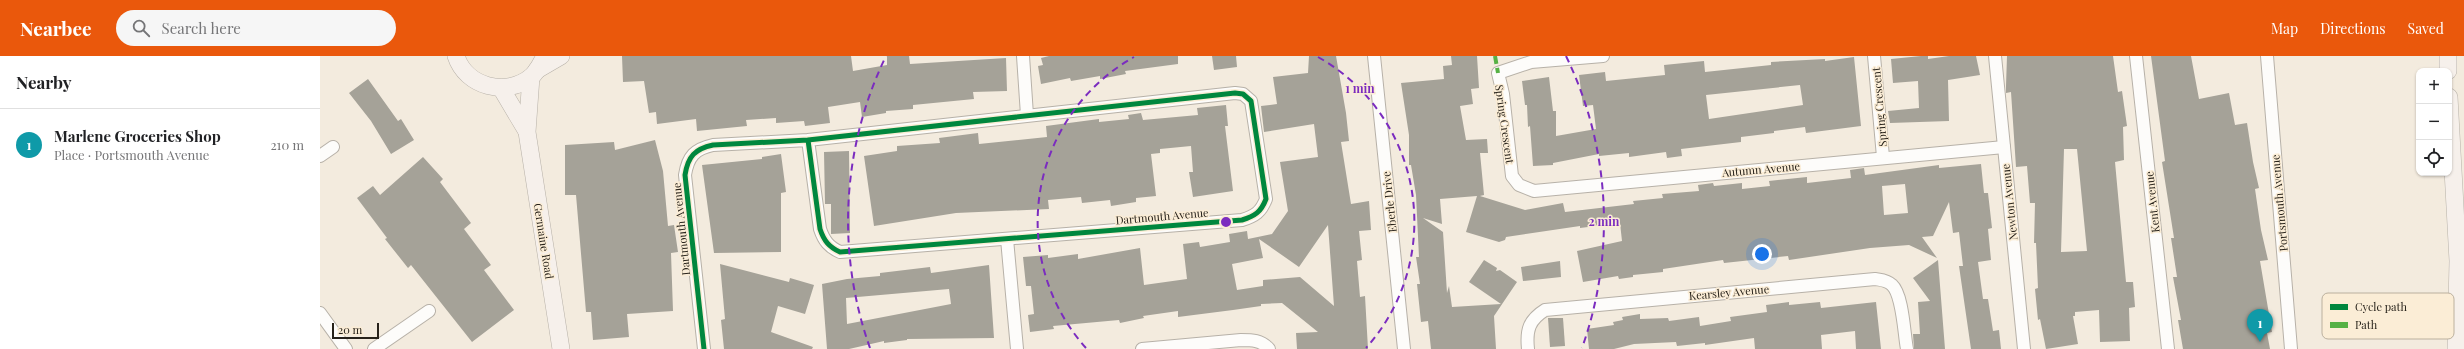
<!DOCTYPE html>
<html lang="en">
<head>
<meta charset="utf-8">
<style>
  :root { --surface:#fff; --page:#f6f6f6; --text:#202124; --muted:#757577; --line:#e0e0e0; --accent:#ea580c }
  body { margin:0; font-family:"Playfair Display",serif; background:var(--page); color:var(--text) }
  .controls { position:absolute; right:12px; top:12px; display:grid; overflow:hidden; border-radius:8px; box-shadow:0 1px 3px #0004 }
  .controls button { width:36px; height:36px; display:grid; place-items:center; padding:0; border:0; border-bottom:1px solid var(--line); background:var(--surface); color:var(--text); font:20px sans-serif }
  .scale { position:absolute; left:12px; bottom:10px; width:47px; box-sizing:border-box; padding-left:4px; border:2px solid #27221a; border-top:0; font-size:11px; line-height:14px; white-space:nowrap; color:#27221a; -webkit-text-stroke:3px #fbedd6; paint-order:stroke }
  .you { position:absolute; left:1442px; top:198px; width:14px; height:14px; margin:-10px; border:3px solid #fff; border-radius:50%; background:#1a73e8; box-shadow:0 0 0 6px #1a73e833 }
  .badge { display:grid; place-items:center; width:26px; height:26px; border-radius:50%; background:var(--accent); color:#fff; font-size:13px; font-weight:700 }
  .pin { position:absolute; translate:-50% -33px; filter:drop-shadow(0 1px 2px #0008) }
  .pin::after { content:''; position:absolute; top:21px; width:14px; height:12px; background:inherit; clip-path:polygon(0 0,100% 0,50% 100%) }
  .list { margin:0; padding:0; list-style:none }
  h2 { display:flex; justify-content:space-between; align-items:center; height:52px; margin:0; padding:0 16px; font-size:17px }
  h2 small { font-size:13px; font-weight:400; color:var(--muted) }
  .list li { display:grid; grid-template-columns:26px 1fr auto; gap:12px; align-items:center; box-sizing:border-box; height:72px; padding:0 16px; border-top:1px solid var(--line) }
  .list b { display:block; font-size:15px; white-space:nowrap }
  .list p { margin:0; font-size:13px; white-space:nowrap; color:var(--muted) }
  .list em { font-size:13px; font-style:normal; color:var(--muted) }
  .icon { flex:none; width:22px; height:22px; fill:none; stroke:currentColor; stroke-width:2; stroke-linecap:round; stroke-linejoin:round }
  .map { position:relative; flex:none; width:2144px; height:293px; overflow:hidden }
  header { display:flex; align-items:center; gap:24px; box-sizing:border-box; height:56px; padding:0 20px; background:var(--accent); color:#fff }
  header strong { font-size:19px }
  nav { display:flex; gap:22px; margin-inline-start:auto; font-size:14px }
  .search { width:280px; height:36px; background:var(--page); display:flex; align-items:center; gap:10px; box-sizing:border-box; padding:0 14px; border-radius:22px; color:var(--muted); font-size:15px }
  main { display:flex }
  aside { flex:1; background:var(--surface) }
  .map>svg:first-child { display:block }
  .building { fill:#a5a298; fill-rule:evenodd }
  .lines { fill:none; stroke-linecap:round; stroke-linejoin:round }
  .street-casing { stroke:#b7b1a8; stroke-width:14 }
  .secondary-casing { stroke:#b7b1a8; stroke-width:18 }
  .street { stroke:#fdfcfa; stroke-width:12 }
  .secondary { stroke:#f6f0eb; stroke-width:17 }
  .quiet { stroke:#56b145; stroke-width:4; stroke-dasharray:8 4; stroke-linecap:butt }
  .cycleway-casing { stroke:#fbedd6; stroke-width:8 }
  .cycleway { stroke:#00873e; stroke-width:5 }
  .ring { fill:none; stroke:#7b2cbf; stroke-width:2; stroke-dasharray:7 5 }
  .labels { text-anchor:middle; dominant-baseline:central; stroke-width:3; stroke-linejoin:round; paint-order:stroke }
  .street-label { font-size:11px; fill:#27221a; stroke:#fbedd6 }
  .key { fill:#fbedd6; stroke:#bbb09e; stroke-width:1 }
  .key-label { font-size:11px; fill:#27221a }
  .centre { fill:#7b2cbf; stroke:#fbedd6; stroke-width:2 }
  .ring-label { font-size:12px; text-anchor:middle; font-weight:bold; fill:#7b2cbf; stroke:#fbedd6; stroke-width:3; stroke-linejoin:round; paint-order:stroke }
</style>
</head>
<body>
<header>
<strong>Nearbee</strong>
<div class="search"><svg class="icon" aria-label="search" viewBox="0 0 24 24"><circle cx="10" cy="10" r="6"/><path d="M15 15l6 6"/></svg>Search here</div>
<nav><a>Map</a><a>Directions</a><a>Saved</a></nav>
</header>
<main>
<aside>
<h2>Nearby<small></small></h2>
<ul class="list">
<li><span class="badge" style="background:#0f9aa8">1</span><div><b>Marlene Groceries Shop</b><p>Place · Portsmouth Avenue</p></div><em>210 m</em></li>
</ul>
</aside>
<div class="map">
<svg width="2144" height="293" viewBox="0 0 2144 293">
  <rect width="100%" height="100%" fill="#f3ebde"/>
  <g class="building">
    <path d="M302,0H531L533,15L567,9V0H589L590,8L686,2L687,35L653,36L654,43L593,49V53L566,55V57L542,61L540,46L508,51L510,67L485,70L484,65L456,67V62L426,64L427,70L377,75L376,63L337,68L336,56L329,57L324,25L303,26Z"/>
    <path d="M729,0H858V8L805,15L806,18L780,23V20L751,25L750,22L721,28L718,10L723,9L721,2Z"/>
    <path d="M892,0H916L917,11L894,14Z"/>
    <path d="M989,0H1016L1026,57L1029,85L1021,86L1031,148L1049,145L1051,174L1039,175L1042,204L1037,205L1040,241L1045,240L1048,293H977L976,277L998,276L962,247L941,248V250L913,254L858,261V255L823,260L824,262L800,267L799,264L733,270L734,273L710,276L708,259L714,258L711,230H706L703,201L728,199V202L758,198V203L820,192L824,229L867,223L863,188L879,186L880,191L910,186L909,178L927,175L928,183L952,178L968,155L960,106L998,101L994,68L944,76L941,50L957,48L953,21L988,17ZM1008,169L1014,250L980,221L943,224V230L917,234L912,208L943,202L939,183L979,211Z"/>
    <path d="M1131,0H1157L1159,32L1151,33L1153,48L1140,50L1146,84L1167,83L1168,97H1160L1164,139L1160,140L1205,154L1243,147L1245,156L1314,148L1313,145L1343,142L1342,138L1379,135L1378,129L1393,127L1394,130L1422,127V133L1450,130L1449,125L1487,121V127L1531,122L1530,114L1544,112L1545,119L1619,109V112L1661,108L1664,137H1668L1672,172L1668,173L1671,204L1658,206L1663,243H1668L1673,275L1679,274L1681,293H1651L1639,210H1643L1639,176L1633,177L1629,146L1613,180L1602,181L1617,202L1589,189L1550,192L1469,204L1468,200L1404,207L1403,204L1343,213V216L1313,219V221L1299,223L1298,220L1263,226L1257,195L1302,185L1300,167L1260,172V170L1186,181L1185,184L1179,186L1146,176L1157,140L1120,143L1122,168L1103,162L1123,176L1127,237L1129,230L1132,251L1181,248L1149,226L1164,204L1177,212L1176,215L1180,214L1197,226L1174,260L1176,293H1111L1108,265L1101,266L1097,228H1100L1096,201H1099L1096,139L1091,109H1089V79L1081,27L1124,23L1123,10L1132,9ZM1585,128L1588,157L1564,159L1562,130Z"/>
    <path d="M1601,0H1608V3L1629,0H1656L1660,19L1628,24L1629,65L1570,67L1568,55L1599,52L1598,25L1573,27L1571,3Z"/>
    <path d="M1687,0H1793L1798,36L1802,35L1807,70L1803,71L1804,104L1795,106L1806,226H1813L1815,251L1809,252L1810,285L1780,286L1779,254L1755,256V260H1753L1758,288L1726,293L1720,263L1718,264L1715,233L1718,232L1716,187H1714L1715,147H1710L1707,110L1696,111L1691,36L1686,37V30ZM1744,93H1757L1767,195L1741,196Z"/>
    <path d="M1831,0H1871L1879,43L1909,37L1915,69L1927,67L1933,106L1939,132L1935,133L1941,174L1948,204L1940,205L1952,276L1947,277L1950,293H1863L1858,264H1861L1853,221H1857L1851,182H1854L1842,106L1845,105Z"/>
    <path d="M1534,1L1541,70L1486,77L1485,71L1454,75V77L1421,81V86L1361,93L1362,100L1347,102L1346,96L1309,101V97L1279,100V98L1233,107V109L1213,110L1210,70L1208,71L1207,49H1205L1202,25L1229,21L1233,55H1236V80L1276,73L1273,49L1263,50L1259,19L1285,16L1286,25L1345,19L1344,9L1384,5L1385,16L1451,9V6L1505,3V5ZM1480,29L1483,49L1389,63L1386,39Z"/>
    <path d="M48,23L78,65L81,63L94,84L71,98L51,65L29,37Z"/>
    <path d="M906,49L908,70H905L913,135L873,141L869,116H873L871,90L840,93V97L831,98L836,140L816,142V146L791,150L790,144L762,147L761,141L728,144L729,153L636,157L554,170L544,100L577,95V90L620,87L619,82L658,77L659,88L727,81L726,70L779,63V66L809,63L808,59L821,57L823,64L878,59L877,52Z"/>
    <path d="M335,84L343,115L348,170L354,169L358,196L351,197L353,255L307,258L309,281L273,284L271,256H266L256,139H245V89L294,86L295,94Z"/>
    <path d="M529,95L530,177L511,178V148H505L504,96Z"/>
    <path d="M461,98L466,136L461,137V196L394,197L382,109L442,103V101Z"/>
    <path d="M103,101L123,123L120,126L151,167L144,173L171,209L164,214L194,254L152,286L91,209L88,212L65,183L67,182L37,142L53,130L60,139Z"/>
    <path d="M1618,204L1625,293H1594L1593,278H1600L1598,246L1610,245L1593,222Z"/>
    <path d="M1240,205L1241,221L1203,225L1201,211Z"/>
    <path d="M400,208L469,226L470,222L494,229L485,258L458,250L451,276L493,291L492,293H404L401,264L405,263Z"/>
    <path d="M669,209L674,282L587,283V284L564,287V285L529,293H507L502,228L527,223L560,220V217L610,211L611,217ZM629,233L631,248L527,268L526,242Z"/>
    <path d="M1469,246V249L1500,246L1501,252L1556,246L1561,293H1536L1535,275L1501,279L1502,293H1435L1434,282L1385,289V287L1357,290L1356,286L1314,288L1294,293H1269L1267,273L1294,269L1293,266L1303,264L1302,261L1320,258V263L1348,262L1349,265L1379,261L1380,270L1411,265L1410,261L1447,256L1446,249Z"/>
    <path d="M1228,262H1243L1245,290L1230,291Z"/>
  </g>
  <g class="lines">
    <g class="street-casing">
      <g id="street">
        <path d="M703,0L707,59"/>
        <path d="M1054,0L1084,293"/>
        <path d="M1283,0L1211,6L1178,17L1183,38L1192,120L1199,129L1214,135L1684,91"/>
        <path d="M1554,0L1563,101"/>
        <path d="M1675,0L1704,293"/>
        <path d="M1816,0L1848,293"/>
        <path d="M1947,0L1971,293"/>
        <path d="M0,100L13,91"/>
        <path d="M687,183L697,293"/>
        <path d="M0,257L26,293"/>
        <path d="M54,293L109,255"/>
        <path d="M384,293L365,119C368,100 375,93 393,89L488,84L915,37L923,38L931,45L946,143C941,156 935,160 922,164L520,196C509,191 504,185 500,173L488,84"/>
        <path d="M822,293L921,284C932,284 941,284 949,293"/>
        <path d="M1208,293C1206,274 1209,264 1225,254L1555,223C1561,224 1567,224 1572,229C1583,239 1584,278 1587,293"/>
      </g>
    </g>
    <g class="secondary-casing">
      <g id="secondary">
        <path d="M136,0C146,31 186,41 211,21C218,15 221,7 225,0"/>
        <path d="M2128,0V15"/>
        <path d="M217,14L241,0"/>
        <path d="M211,21L207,76L241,293"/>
        <path d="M181,32L206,74"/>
        <path d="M2129,41L2138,205L2136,293"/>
      </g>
    </g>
    <use href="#street" class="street"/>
    <use href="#secondary" class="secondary"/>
    <path class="quiet" d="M1175,0L1178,17"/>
    <g class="cycleway-casing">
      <path id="cycleway" d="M384,293L365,119C368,100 375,93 393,89L488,84L915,37L923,38L931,45L946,143C941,156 935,160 922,164L520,196C509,191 504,185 500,173L488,84"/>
    </g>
    <use href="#cycleway" class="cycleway"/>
  </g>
  <g class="ring">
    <path d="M766 292A189 189 0 0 1 814 1M998 1A189 189 0 0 1 1046 292"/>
    <path d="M550 292A378 378 0 0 1 566 0M1246 0A378 378 0 0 1 1262 292"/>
  </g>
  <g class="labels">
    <g class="street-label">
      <text transform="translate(1559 51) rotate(-95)">Spring Crescent</text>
      <text transform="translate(1185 68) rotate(82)">Spring Crescent</text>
      <text transform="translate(1441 113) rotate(-5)">Autumn Avenue</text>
      <text transform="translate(1069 146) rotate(-96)">Eberle Drive</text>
      <text transform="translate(1689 146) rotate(-96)">Newton Avenue</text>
      <text transform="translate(1832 146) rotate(-96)">Kent Avenue</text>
      <text transform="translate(1959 147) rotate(-95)">Portsmouth Avenue</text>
      <text transform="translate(842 160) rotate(-5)">Dartmouth Avenue</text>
      <text transform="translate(361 173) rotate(-96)">Dartmouth Avenue</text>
      <text transform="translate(224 185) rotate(81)">Germaine Road</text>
      <text transform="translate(1409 236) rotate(-5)">Kearsley Avenue</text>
    </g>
  </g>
  <rect x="2002" y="237" width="132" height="46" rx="6" class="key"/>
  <rect x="2010" y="248" width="18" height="6" fill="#00873e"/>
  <rect x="2010" y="266" width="18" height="6" fill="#56b145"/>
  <g class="key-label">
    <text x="2035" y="255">Cycle path</text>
    <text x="2035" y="273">Path</text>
  </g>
  <circle cx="906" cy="166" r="6" class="centre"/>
  <g class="ring-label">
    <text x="1040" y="37">1 min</text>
    <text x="1284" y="170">2 min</text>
  </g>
</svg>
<div class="controls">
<button>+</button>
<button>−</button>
<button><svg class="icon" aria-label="locate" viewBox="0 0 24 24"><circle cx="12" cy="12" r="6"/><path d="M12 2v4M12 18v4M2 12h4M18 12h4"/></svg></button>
</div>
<div class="scale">20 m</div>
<div class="you"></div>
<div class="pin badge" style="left:1940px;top:286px;background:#0f9aa8">1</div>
</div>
</main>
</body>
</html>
